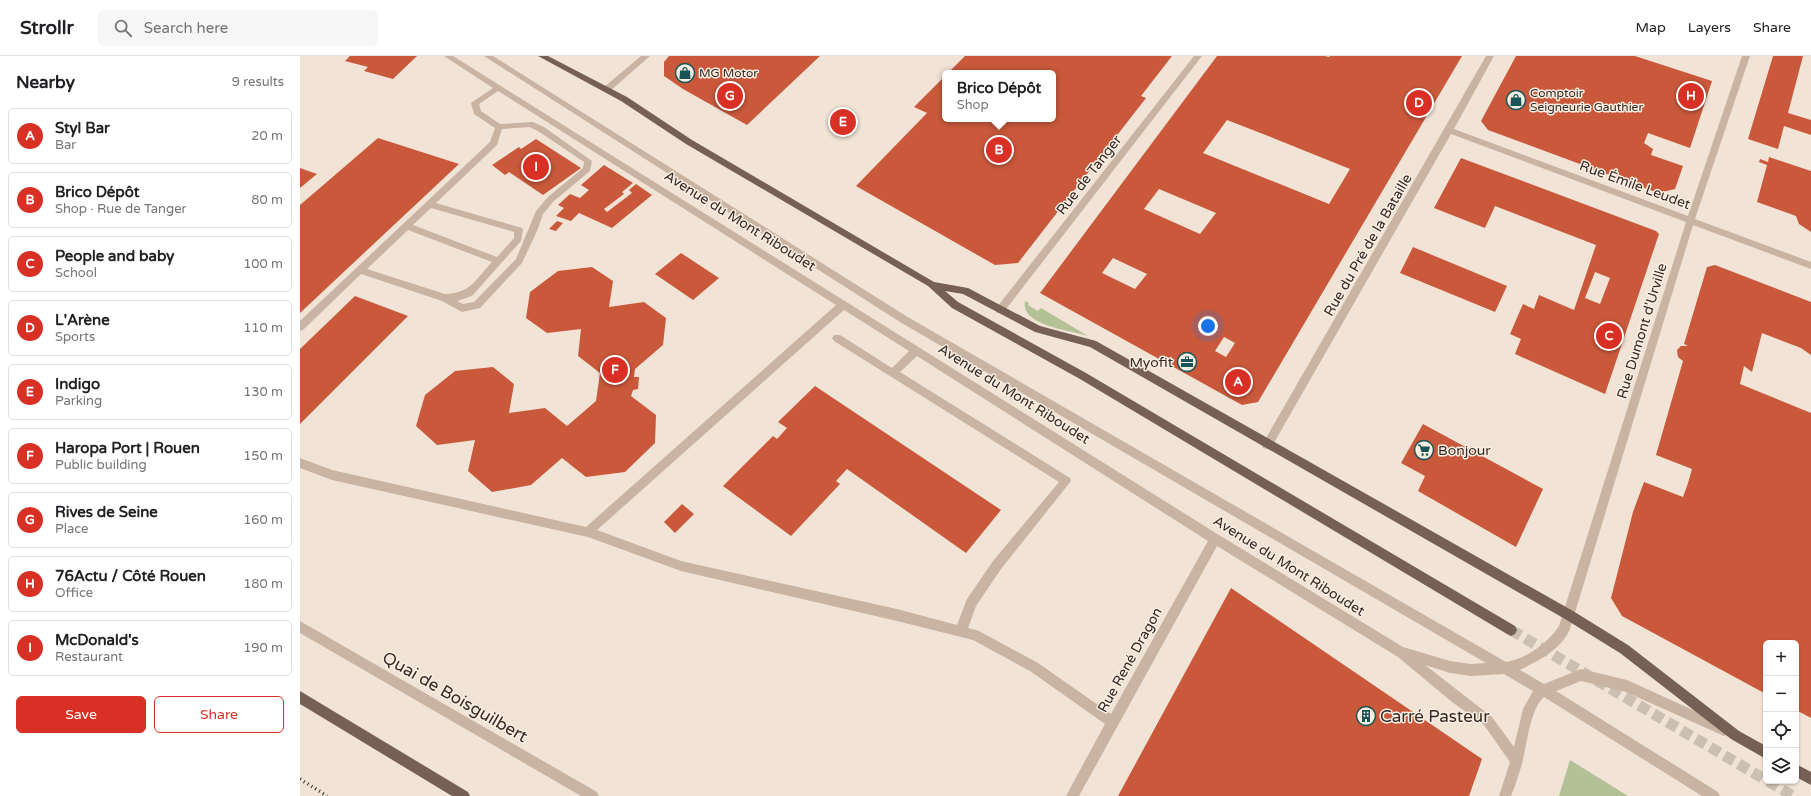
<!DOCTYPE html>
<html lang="en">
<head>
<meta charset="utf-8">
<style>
  :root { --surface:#fff; --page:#f6f6f6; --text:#202124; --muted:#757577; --line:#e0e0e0; --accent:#d93025 }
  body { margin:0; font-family:"Varela Round",sans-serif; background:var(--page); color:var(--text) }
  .controls { position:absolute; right:12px; bottom:12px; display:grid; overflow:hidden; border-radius:6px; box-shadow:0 1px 3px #0004 }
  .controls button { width:36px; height:36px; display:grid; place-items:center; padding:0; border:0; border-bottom:1px solid var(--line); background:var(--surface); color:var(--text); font:20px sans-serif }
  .you { position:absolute; left:908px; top:270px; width:14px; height:14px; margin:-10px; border:3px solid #fff; border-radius:50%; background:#1a73e8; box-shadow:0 0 0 6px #1a73e833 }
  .badge { display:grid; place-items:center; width:26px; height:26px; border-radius:50%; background:var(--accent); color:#fff; font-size:13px; font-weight:700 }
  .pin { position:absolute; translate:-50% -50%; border:2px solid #fff; box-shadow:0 1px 4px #0006 }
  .popup { position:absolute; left:642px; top:14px; width:114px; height:52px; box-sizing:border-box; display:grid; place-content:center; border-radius:6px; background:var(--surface); filter:drop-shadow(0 1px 3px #0005); font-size:13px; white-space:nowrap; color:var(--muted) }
  .popup b { font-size:15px; color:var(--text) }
  .popup::after { content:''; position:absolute; left:50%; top:100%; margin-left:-8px; border:8px solid transparent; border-top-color:var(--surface) }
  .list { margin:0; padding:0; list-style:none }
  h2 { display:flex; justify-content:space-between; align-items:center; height:52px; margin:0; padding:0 16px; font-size:17px }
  h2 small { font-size:13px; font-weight:400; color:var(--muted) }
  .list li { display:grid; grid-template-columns:26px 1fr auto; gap:12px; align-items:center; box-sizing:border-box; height:56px; margin:0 8px 8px; padding:0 8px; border:1px solid var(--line); border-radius:6px }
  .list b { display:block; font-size:15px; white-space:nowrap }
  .list p { margin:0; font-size:13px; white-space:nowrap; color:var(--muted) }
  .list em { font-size:13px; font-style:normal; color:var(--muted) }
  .actions { display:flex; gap:8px; padding:12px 16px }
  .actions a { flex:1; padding:9px 0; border:1px solid var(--accent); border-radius:6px; text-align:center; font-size:14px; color:var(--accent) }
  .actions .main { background:var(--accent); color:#fff }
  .icon { flex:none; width:22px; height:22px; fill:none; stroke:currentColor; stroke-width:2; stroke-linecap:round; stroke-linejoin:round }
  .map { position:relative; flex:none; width:1511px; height:740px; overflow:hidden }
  header { display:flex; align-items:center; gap:24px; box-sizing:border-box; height:56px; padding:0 20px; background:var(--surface); border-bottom:1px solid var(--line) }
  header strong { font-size:19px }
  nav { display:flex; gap:22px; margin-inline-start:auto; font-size:14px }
  .search { width:280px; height:36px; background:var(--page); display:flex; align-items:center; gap:10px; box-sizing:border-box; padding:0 14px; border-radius:6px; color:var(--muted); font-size:15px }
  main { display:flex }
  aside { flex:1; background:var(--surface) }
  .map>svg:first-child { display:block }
  .green { fill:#b4c096 }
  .building { fill:#ca593b; fill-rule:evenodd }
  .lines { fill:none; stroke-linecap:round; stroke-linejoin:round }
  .major-tunnel { stroke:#cbbfb3; stroke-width:11; stroke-dasharray:11 5.5; stroke-linecap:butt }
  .minor { fill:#c9b3a2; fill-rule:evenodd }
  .major { fill:#765f55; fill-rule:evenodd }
  .rail { stroke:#342925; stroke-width:3.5; stroke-dasharray:1 3.5; stroke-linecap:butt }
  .labels { text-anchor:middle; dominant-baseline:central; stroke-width:3; stroke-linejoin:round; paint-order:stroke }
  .far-poi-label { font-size:12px; fill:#342925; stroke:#f9eee2; text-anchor:start }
  .street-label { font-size:14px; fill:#342925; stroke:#f9eee2 }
  .poi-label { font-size:14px; fill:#342925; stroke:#f9eee2; text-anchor:end }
  .near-street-label { font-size:17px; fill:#342925; stroke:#f9eee2 }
  .near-poi-label { font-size:17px; fill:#342925; stroke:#f9eee2; text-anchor:start }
</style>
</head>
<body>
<header>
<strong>Strollr</strong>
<div class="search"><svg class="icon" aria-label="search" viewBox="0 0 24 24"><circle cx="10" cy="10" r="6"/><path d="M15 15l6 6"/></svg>Search here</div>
<nav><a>Map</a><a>Layers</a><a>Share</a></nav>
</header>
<main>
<aside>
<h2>Nearby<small>9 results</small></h2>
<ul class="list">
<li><span class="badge">A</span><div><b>Styl Bar</b><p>Bar</p></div><em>20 m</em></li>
<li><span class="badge">B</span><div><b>Brico Dépôt</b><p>Shop · Rue de Tanger</p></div><em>80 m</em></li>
<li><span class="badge">C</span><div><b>People and baby</b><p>School</p></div><em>100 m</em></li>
<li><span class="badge">D</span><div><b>L'Arène</b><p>Sports</p></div><em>110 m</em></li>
<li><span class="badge">E</span><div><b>Indigo</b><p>Parking</p></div><em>130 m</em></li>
<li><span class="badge">F</span><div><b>Haropa Port | Rouen</b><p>Public building</p></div><em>150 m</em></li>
<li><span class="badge">G</span><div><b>Rives de Seine</b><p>Place</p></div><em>160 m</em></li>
<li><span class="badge">H</span><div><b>76Actu / Côté Rouen</b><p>Office</p></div><em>180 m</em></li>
<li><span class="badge">I</span><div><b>McDonald's</b><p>Restaurant</p></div><em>190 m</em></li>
</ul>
<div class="actions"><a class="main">Save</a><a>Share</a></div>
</aside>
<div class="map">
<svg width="1511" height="740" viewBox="0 0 1511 740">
  <rect width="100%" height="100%" fill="#f1e4d6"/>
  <g class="green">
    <path d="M725,245L729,247L728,249L738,255L741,252L788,280C771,274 720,270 725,245Z"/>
    <path d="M1270,704L1328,740H1259Z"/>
  </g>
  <g class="building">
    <path d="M50,0H117L93,23L64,15L68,11L45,5Z"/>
    <path d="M369,0H520L447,69L383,33L364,20V6Z"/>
    <path d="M665,0H872L841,40L846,42L718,207L695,209L556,130L627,57L614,51L645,20V63H753V17H648Z"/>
    <path d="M917,0H1025L1029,1L1030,0H1162L958,346L942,349L740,237ZM927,64L973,82L1050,113L1029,148L903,97ZM859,133L916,157L900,178L844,153ZM813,202L847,218L835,233L802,217ZM924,281L935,287L926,301L915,295Z"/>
    <path d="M1216,0H1335L1412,25L1390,92L1348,77L1344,87L1353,93L1351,99L1383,110L1375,133L1358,137L1188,74L1181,65Z"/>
    <path d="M1473,0H1503L1488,57L1511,64V79L1484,70L1478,93L1448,83Z"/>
    <path d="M78,82L159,108L0,257V149Z"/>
    <path d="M236,83L281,112L243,139L209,116L205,119L192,109L219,91L221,93Z"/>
    <path d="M1469,101L1511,115V176L1499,168L1496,160L1457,146L1467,109L1459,106L1460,103L1468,106Z"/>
    <path d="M1161,102L1356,175L1359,178L1305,338L1215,298L1221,283L1210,278L1223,248L1234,253L1239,239L1274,254L1296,189L1195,150L1185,172L1134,152ZM1295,216L1310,222L1300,248L1285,242Z"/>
    <path d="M304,109L333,127L322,136L324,138L304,153L307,156L332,137L329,134L336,128L352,139L312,172L279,157L271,165L256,160L264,152L258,149L270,138L280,142L289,134L281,129Z"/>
    <path d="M0,112L17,118L0,132Z"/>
    <path d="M257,165L263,167L256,175L249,173Z"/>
    <path d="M1113,191L1207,230L1195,256L1100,217Z"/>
    <path d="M381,197L419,222L393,244L355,218Z"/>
    <path d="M1415,209L1511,246V299L1501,292L1462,277L1452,316L1444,310L1440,328L1511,357V662L1496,654V587H1466V638L1322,560L1311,542L1333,456L1344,426L1383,441L1388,427L1392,413L1356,399L1383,305L1378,301L1377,294L1381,290H1388L1384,288L1407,211Z"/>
    <path d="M292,211L313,225L309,251L344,246L366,262L363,289L335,313L334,321H339L338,333L333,334L331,340L356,359L355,387L325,416L286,421L262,402L231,429L192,436L168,415L175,384L137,389L116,370L125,339L155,315L193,311L214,328L209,357L245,352L267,370L296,345L300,317L278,300L281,273L247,277L226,262L230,236L258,215Z"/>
    <path d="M55,240L108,260L0,368V293Z"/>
    <path d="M515,330L701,454L666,497L547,413L536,425L540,428L491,480L423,430L473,380L477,383L487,372L478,366Z"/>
    <path d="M1123,368L1243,433L1216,491L1118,435L1125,420L1101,407Z"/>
    <path d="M382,448L394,458L375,477L364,466Z"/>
    <path d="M931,532L1182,703L1169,740H818Z"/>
  </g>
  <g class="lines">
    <g class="major-tunnel">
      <path d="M1211,574L1466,724"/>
      <path d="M1468,725L1493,740"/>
    </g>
    <g class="minor">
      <path d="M144,0H153L919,479L1103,591L1150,605L1171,608L1186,607L600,266L184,0H193L606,260L1206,606C1226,603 1248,587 1259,570L1386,166L1151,78L971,392L967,393L963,392L962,389L1186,0H1194L1154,73L1388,160L1442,0H1450L1395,163L1511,206V213L1393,169L1270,573C1261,594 1239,604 1220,614L1244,628L1281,613L1327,624L1428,670L1430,674L1428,678L1424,680L1326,636L1281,625L1256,635L1418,736L1420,740H1402L1244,641C1229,654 1227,692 1221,711C1218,721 1215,730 1211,740H1199L1210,706L1184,669L1152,646L1098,601L917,490L779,740H766L805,668L730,615L673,584L597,565L381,515L288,481L32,424L0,412V402L32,414L286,471L536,249L198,35L179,48L181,55L200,68L233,66L244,71L292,105L290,115L254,145L243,158L237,175L222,207L180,252L162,256L142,245L61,218L3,274L0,275V265L190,86L195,72L174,58L171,47L193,32ZM229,71L238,75L284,106L283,112L248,141L236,155L216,203L174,246L163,248L157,245L172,240L221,185L223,174L222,172L136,147L197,89L202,73ZM131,152L214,176V182L197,201L113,169ZM108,174L192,206C175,224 171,237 145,238L67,213ZM544,254L609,295L592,312L540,279H534L532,282L534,285L759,426L693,505L667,543L657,569L597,553L381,505L297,474ZM617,300L908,485L811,658L738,607L679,575L668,572L676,550L701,513L771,425L770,422L600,316ZM1125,609L1150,617L1171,620L1204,618L1233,635L1223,653L1214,691L1192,661Z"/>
      <path d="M341,0H350L310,35H304V31Z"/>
      <path d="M894,0H902L703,257H697L695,254L697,251Z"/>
      <path d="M0,565L297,736L299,740H281L0,577Z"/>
    </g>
    <g class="major">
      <path d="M238,0H248L327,41L392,84L634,226L668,232L740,270L796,285L1273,555L1328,589L1439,675L1466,690V703L1431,683L1320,597L1265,563L790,291L735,276L663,238L645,235L658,246L786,317L1215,570L1217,574L1215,578L1211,580L1207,578L780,323L652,252L628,230L386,88L321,45Z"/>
      <path d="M0,635L168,736L170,740H152L0,648Z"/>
      <path d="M1496,708L1511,716V729L1496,721Z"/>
    </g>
    <path class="rail" d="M0,723L27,740"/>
  </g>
  <defs>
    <g id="shop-ring" transform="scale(1)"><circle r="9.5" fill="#f9eee2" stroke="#195456" stroke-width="1.5"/><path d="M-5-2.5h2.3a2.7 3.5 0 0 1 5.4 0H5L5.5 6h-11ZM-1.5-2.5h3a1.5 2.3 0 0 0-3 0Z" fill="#195456"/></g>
    <g id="office-ring" transform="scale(1)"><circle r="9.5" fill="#f9eee2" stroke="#195456" stroke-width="1.5"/><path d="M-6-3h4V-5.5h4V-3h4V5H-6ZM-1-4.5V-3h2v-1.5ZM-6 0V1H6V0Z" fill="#195456"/></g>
    <g id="supermarket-ring" transform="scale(1)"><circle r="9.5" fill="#f9eee2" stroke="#195456" stroke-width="1.5"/><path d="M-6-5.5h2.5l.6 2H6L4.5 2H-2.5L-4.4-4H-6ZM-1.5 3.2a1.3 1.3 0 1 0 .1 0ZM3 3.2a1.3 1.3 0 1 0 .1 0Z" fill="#195456"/></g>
    <g id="building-ring" transform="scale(1)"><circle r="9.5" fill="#f9eee2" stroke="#195456" stroke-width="1.5"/><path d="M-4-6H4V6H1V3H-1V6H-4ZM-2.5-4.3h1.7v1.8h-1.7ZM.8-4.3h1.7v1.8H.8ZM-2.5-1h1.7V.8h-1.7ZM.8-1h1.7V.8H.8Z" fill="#195456"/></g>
  </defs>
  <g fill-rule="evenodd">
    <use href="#shop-ring" x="385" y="17"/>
    <use href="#shop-ring" x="1216" y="44"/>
    <use href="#office-ring" x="887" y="306"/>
    <use href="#supermarket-ring" x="1124" y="394"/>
    <use href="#building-ring" x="1066" y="660"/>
  </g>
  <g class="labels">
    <g class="far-poi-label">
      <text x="399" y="17">MG Motor</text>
      <text x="1230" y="37">Comptoir<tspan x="1230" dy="14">Seigneurie Gauthier</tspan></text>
    </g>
    <g class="street-label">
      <text transform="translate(789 119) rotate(-52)">Rue de Tanger</text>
      <text transform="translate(1335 129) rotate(20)">Rue Émile Leudet</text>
      <text transform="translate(440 165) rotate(32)">Avenue du Mont Riboudet</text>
      <text transform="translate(1068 189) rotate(-60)">Rue du Pré de la Bataille</text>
      <text transform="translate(1342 275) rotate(-73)">Rue Dumont d'Urville</text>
      <text transform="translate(714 338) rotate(32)">Avenue du Mont Riboudet</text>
      <text transform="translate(989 510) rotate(32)">Avenue du Mont Riboudet</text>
      <text transform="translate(830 604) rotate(-61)">Rue René Dragon</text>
    </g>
    <g class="poi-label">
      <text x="873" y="306">Myofit</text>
      <text x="1138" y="394" text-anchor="start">Bonjour</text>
    </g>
    <g class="near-street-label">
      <text transform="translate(155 641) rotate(30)">Quai de Boisguilbert</text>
    </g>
    <g class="near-poi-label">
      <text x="1080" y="660">Carré Pasteur</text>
    </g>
  </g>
</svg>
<div class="controls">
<button>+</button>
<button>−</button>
<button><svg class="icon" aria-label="locate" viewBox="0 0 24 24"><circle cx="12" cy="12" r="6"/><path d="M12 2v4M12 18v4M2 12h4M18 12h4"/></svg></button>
<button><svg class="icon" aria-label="layers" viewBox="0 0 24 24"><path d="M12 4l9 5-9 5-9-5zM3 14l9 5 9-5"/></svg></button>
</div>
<div class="you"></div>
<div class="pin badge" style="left:938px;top:326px">A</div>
<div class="pin badge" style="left:699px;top:94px">B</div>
<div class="popup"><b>Brico Dépôt</b>Shop</div>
<div class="pin badge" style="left:1309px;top:280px">C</div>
<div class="pin badge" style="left:1119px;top:47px">D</div>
<div class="pin badge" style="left:543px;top:66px">E</div>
<div class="pin badge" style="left:315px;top:314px">F</div>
<div class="pin badge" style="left:430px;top:40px">G</div>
<div class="pin badge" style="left:1391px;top:40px">H</div>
<div class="pin badge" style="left:236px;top:111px">I</div>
</div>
</main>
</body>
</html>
